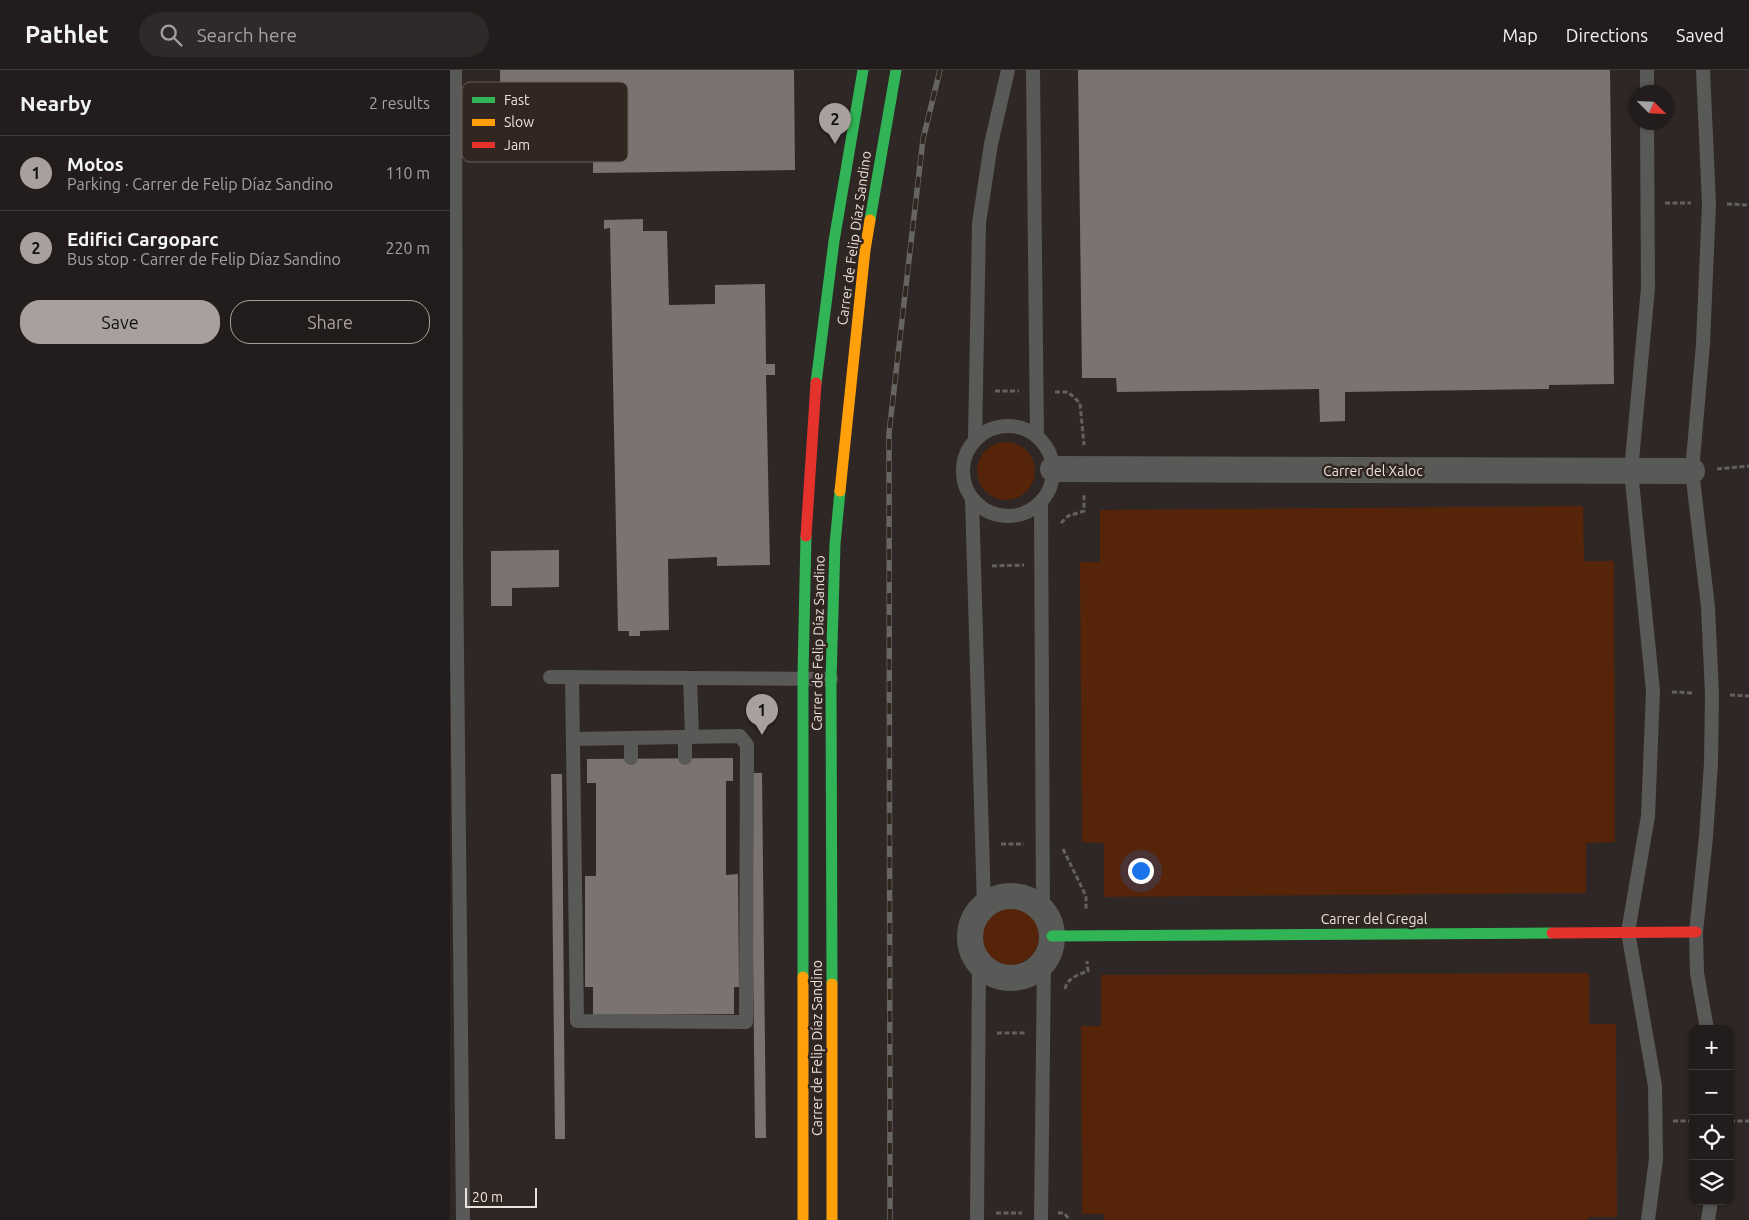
<!DOCTYPE html>
<html lang="en">
<head>
<meta charset="utf-8">
<style>
  :root { --surface:#221d1c; --page:#2e2a29; --text:#f1f3f6; --muted:#a2a2a3; --line:#3f3b3b; --accent:#a8a09d }
  body { margin:0; font-family:Ubuntu,sans-serif; background:var(--page); color:var(--text) }
  .controls { position:absolute; right:15px; bottom:15px; display:grid; overflow:hidden; border-radius:10px; box-shadow:0 1px 4px #0004 }
  .controls button { width:45px; height:45px; display:grid; place-items:center; padding:0; border:0; border-bottom:1px solid var(--line); background:var(--surface); color:var(--text); font:25px sans-serif }
  .compass { position:absolute; left:1179px; top:15px; width:45px; height:45px; border-radius:50%; background:var(--surface); box-shadow:0 1px 4px #0004; rotate:114deg }
  .scale { position:absolute; left:15px; bottom:12px; width:72px; box-sizing:border-box; padding-left:5px; border:2px solid #eae1de; border-top:0; font-size:14px; line-height:18px; white-space:nowrap; color:#eae1de; -webkit-text-stroke:4px #322621; paint-order:stroke }
  .you { position:absolute; left:690px; top:800px; width:18px; height:18px; margin:-12px; border:4px solid #fff; border-radius:50%; background:#1a73e8; box-shadow:0 0 0 8px #1a73e833 }
  .badge { display:grid; place-items:center; width:32px; height:32px; border-radius:50%; background:var(--accent); color:#111; font-size:16px; font-weight:700 }
  .pin { position:absolute; translate:-50% -41px; filter:drop-shadow(0 1px 2px #0008) }
  .pin::after { content:''; position:absolute; top:26px; width:18px; height:15px; background:inherit; clip-path:polygon(0 0,100% 0,50% 100%) }
  .list { margin:0; padding:0; list-style:none }
  h2 { display:flex; justify-content:space-between; align-items:center; height:65px; margin:0; padding:0 20px; font-size:21px }
  h2 small { font-size:16px; font-weight:400; color:var(--muted) }
  .list li { display:grid; grid-template-columns:32px 1fr auto; gap:15px; align-items:center; box-sizing:border-box; height:75px; padding:0 20px; border-top:1px solid var(--line) }
  .list b { display:block; font-size:19px; white-space:nowrap }
  .list p { margin:0; font-size:16px; white-space:nowrap; color:var(--muted) }
  .list em { font-size:16px; font-style:normal; color:var(--muted) }
  .actions { display:flex; gap:10px; padding:15px 20px }
  .actions a { flex:1; padding:11px 0; border:1px solid var(--accent); border-radius:20px; text-align:center; font-size:18px; color:var(--accent) }
  .actions .main { background:var(--accent); color:#111 }
  .icon { flex:none; width:28px; height:28px; fill:none; stroke:currentColor; stroke-width:2; stroke-linecap:round; stroke-linejoin:round }
  .map { position:relative; flex:none; width:1299px; height:1150px; overflow:hidden }
  header { display:flex; align-items:center; gap:30px; box-sizing:border-box; height:70px; padding:0 25px; background:var(--surface); border-bottom:1px solid var(--line) }
  header strong { font-size:24px }
  nav { display:flex; gap:28px; margin-inline-start:auto; font-size:18px }
  .search { width:350px; height:45px; background:var(--page); display:flex; align-items:center; gap:12px; box-sizing:border-box; padding:0 18px; border-radius:28px; color:var(--muted); font-size:19px }
  main { display:flex }
  aside { flex:1; background:var(--surface) }
  .map>svg:first-child { display:block }
  .green { fill:#552409 }
  .building { fill:#7a7371 }
  .lines { fill:none; stroke-linecap:round; stroke-linejoin:round }
  .path { stroke:#626160; stroke-width:3; stroke-dasharray:5 2.5; stroke-linecap:butt }
  .lane { stroke:#595958; stroke-width:14 }
  .street { stroke:#595958; stroke-width:26 }
  .fast { stroke:#30b455; stroke-width:11 }
  .slow { stroke:#ff9f0a; stroke-width:11 }
  .jam { stroke:#e5322d; stroke-width:11 }
  .rail-casing { stroke:#666564; stroke-width:5.5 }
  .rail { stroke:#322621; stroke-width:4; stroke-dasharray:11; stroke-linecap:butt }
  .labels { text-anchor:middle; dominant-baseline:central; stroke-width:5; stroke-linejoin:round; paint-order:stroke }
  .street-label { font-size:14px; fill:#eae1de; stroke:#322621 }
  .key { fill:#322621; stroke:#695e5a; stroke-width:1 }
  .key-label { font-size:14px; fill:#eae1de }
</style>
</head>
<body>
<header>
<strong>Pathlet</strong>
<div class="search"><svg class="icon" aria-label="search" viewBox="0 0 24 24"><circle cx="10" cy="10" r="6"/><path d="M15 15l6 6"/></svg>Search here</div>
<nav><a>Map</a><a>Directions</a><a>Saved</a></nav>
</header>
<main>
<aside>
<h2>Nearby<small>2 results</small></h2>
<ul class="list">
<li><span class="badge">1</span><div><b>Motos</b><p>Parking · Carrer de Felip Díaz Sandino</p></div><em>110 m</em></li>
<li><span class="badge">2</span><div><b>Edifici Cargoparc</b><p>Bus stop · Carrer de Felip Díaz Sandino</p></div><em>220 m</em></li>
</ul>
<div class="actions"><a class="main">Save</a><a>Share</a></div>
</aside>
<div class="map">
<svg width="1299" height="1150" viewBox="0 0 1299 1150">
  <rect width="100%" height="100%" fill="#2e2725"/>
  <g class="green">
    <circle cx="556" cy="401" r="29"/>
    <path d="M1133,436L1134,491H1164L1165,772L1136,773V823L654,827V773L632,772L630,492H650V440Z"/>
    <circle cx="560" cy="866" r="29"/>
    <path d="M1139,903V954H1166L1167,1147H1138V1150H654V1144H632L631,956H651V905Z"/>
  </g>
  <g class="building">
    <path d="M50,0H344L345,100L143,103V72L51,74Z"/>
    <path d="M628,0H1160L1164,314L1099,315V319L895,322V351L870,352L869,319L667,322L666,308H632Z"/>
    <path d="M193,149V161H217L219,235L265,234V215L315,214L316,294H325V305H316L320,495L267,496V487L218,489L219,560L190,561V566H179V561H168L160,158L154,159V150Z"/>
    <path d="M109,480V517L62,518V536H41V481Z"/>
    <path d="M283,688V711H276V805L288,804L289,917H284V944L143,945V917H135V806H146V713H137V689Z"/>
    <path d="M301,703H312L316,1068H305Z"/>
    <path d="M101,704H112L115,1069H105Z"/>
  </g>
  <g class="lines">
    <g class="path">
      <path d="M1215,133H1241"/>
      <path d="M1277,134L1299,135"/>
      <path d="M545,321H569"/>
      <path d="M605,322H618L630,333L634,375"/>
      <path d="M1267,399L1299,396"/>
      <path d="M611,453L618,446L634,441V424"/>
      <path d="M542,496L574,495"/>
      <path d="M1222,622L1243,623"/>
      <path d="M1280,625L1299,626"/>
      <path d="M551,774H574"/>
      <path d="M613,779L636,826V840"/>
      <path d="M615,919C617,908 628,905 638,901L637,891"/>
      <path d="M547,963H576"/>
      <path d="M1223,1051H1243"/>
      <path d="M1280,1051H1299"/>
      <path d="M546,1143H572"/>
      <path d="M608,1143H614L620,1150"/>
    </g>
    <g class="lane">
      <path d="M5,0L6,487L13,1150"/>
      <path d="M583,0L587,367"/>
      <path d="M1197,0V22"/>
      <path d="M1253,0L1259,134L1253,274L1242,401L1258,537L1262,624L1261,693L1256,767L1246,862L1247,903L1257,959"/>
      <path d="M1197,52L1198,218L1181,401L1203,621L1198,746L1178,862L1205,1016L1206,1089L1198,1150"/>
      <circle cx="558" cy="401" r="45"/>
      <path d="M525,370L529,153L541,74L558,0"/>
      <path d="M522,429L534,836"/>
      <path d="M591,432L593,842"/>
      <path d="M100,607L381,609"/>
      <path d="M122,607L127,951L296,952L297,675L290,666L123,669"/>
      <path d="M240,608L242,667"/>
      <path d="M181,688V668"/>
      <path d="M235,688V667"/>
      <path d="M527,1150L529,894"/>
      <path d="M591,1150L594,891"/>
      <path d="M1258,1150L1261,1131"/>
    </g>
    <g class="street">
      <path d="M603,399L1242,401"/>
      <circle cx="561" cy="867" r="41"/>
    </g>
    <g class="fast">
      <path d="M420,150L446,0"/>
      <path d="M366,313L384,171L413,0"/>
      <path d="M602,866L1102,863"/>
      <path d="M353,907V605L356,466"/>
      <path d="M382,914L381,609L385,474L390,421"/>
    </g>
    <g class="slow">
      <path d="M390,421L415,180L420,150"/>
      <path d="M353,907V1150"/>
      <path d="M382,914V1150"/>
    </g>
    <g class="jam">
      <path d="M356,466L366,313"/>
      <path d="M1102,863L1246,862"/>
    </g>
    <g class="rail-casing">
      <path id="rail" d="M440,1150L439,363L473,69L490,0"/>
    </g>
    <use href="#rail" class="rail"/>
  </g>
  <g class="labels">
    <g class="street-label">
      <text transform="translate(404 168) rotate(-82)">Carrer de Felip Díaz Sandino</text>
      <text x="923" y="401">Carrer del Xaloc</text>
      <text transform="translate(368 573) rotate(-89)">Carrer de Felip Díaz Sandino</text>
      <text x="924" y="849">Carrer del Gregal</text>
      <text transform="translate(367 978) rotate(-90)">Carrer de Felip Díaz Sandino</text>
    </g>
  </g>
  <rect x="12" y="12" width="166" height="80" rx="8" class="key"/>
  <rect x="22" y="27" width="23" height="6" fill="#30b455"/>
  <rect x="22" y="49" width="23" height="7" fill="#ff9f0a"/>
  <rect x="22" y="72" width="23" height="6" fill="#e5322d"/>
  <g class="key-label">
    <text x="54" y="35">Fast</text>
    <text x="54" y="57">Slow</text>
    <text x="54" y="80">Jam</text>
  </g>
</svg>
<div class="controls">
<button>+</button>
<button>−</button>
<button><svg class="icon" aria-label="locate" viewBox="0 0 24 24"><circle cx="12" cy="12" r="6"/><path d="M12 2v4M12 18v4M2 12h4M18 12h4"/></svg></button>
<button><svg class="icon" aria-label="layers" viewBox="0 0 24 24"><path d="M12 4l9 5-9 5-9-5zM3 14l9 5 9-5"/></svg></button>
</div>
<svg class="compass" viewBox="-18 -18 36 36"><path d="M0-13l5 13h-10z" fill="#e53935"/><path d="M0 13l5-13h-10z" fill="#a2a2a3"/></svg>
<div class="scale">20 m</div>
<div class="you"></div>
<div class="pin badge" style="left:312px;top:665px">1</div>
<div class="pin badge" style="left:385px;top:74px">2</div>
</div>
</main>
</body>
</html>
